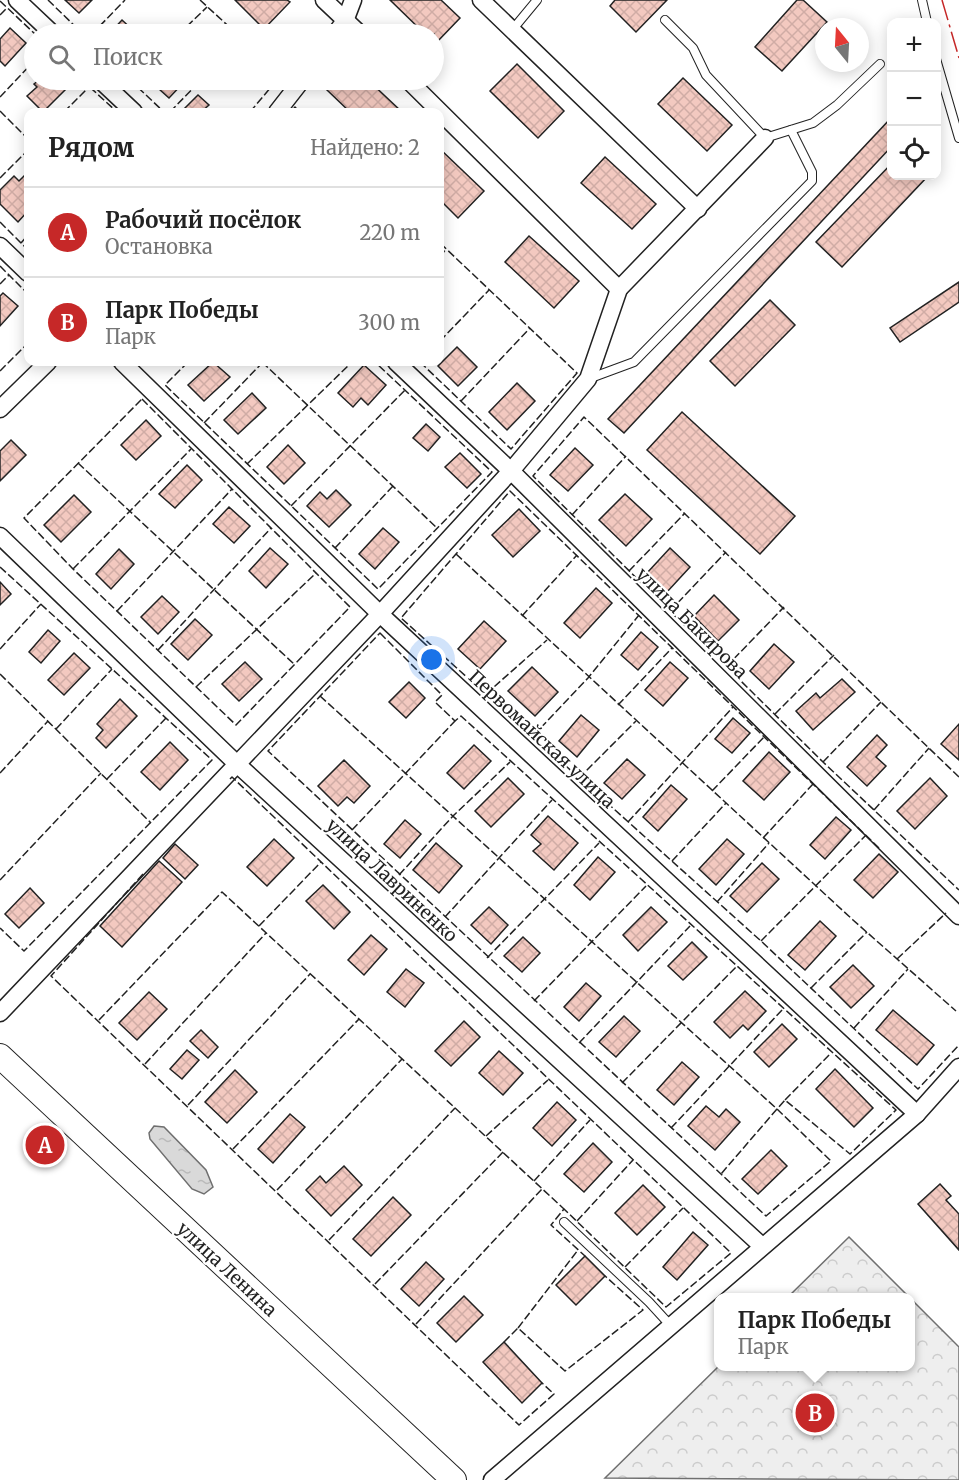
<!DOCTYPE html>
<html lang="ru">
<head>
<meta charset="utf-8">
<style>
  :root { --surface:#fff; --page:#f2f2f2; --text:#222; --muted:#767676; --line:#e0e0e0; --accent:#c62828 }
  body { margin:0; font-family:Merriweather,serif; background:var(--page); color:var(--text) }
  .controls { position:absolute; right:18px; top:18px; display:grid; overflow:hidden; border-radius:12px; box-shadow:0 3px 15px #0003 }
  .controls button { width:54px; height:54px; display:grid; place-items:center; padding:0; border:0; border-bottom:2px solid var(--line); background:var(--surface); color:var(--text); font:30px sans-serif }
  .compass { position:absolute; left:815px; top:18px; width:54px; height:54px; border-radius:50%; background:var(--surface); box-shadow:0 3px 15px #0003; rotate:342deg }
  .you { position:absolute; left:432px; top:660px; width:21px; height:21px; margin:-15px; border:4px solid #fff; border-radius:50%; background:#1a73e8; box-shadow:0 0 0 9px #1a73e833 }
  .badge { display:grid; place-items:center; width:39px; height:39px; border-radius:50%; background:var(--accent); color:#fff; font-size:20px; font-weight:700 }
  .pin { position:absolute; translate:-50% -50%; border:3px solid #fff; box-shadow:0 2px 6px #0006 }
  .popup { position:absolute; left:714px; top:1293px; width:201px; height:78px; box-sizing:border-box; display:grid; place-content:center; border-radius:12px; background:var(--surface); filter:drop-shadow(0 2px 4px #0005); font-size:20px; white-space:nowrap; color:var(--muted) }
  .popup b { font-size:22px; color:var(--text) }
  .popup::after { content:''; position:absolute; left:50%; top:100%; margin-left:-12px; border:12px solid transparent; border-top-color:var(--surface) }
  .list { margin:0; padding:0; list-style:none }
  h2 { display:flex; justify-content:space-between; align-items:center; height:78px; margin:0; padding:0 24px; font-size:26px }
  h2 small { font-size:20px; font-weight:400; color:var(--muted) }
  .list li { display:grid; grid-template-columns:39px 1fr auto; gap:18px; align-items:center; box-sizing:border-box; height:90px; padding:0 24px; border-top:2px solid var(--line) }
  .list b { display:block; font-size:22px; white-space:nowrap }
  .list p { margin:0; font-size:20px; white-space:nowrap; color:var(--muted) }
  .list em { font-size:20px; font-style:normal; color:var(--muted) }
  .icon { flex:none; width:33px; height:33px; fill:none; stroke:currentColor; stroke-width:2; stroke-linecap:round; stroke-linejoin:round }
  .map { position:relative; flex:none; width:959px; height:1480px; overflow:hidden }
  .search { position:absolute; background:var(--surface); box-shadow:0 3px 15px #0003; left:24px; top:24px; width:420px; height:66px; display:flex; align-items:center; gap:15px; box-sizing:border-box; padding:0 21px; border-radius:33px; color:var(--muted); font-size:22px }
  .panel { position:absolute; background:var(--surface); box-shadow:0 3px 15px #0003; left:24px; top:108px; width:420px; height:258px; border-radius:12px }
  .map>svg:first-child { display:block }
  .forest { fill:url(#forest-crowns); stroke:#6f6f6f; stroke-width:1.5 }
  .water { fill:url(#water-ripples); stroke:#6f6f6f; stroke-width:1.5 }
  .building { fill:url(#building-cross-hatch); stroke:#222; stroke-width:1.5 }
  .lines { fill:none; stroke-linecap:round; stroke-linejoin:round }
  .service-casing { stroke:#222; stroke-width:10 }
  .minor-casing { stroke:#222; stroke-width:19 }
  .secondary-casing { stroke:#222; stroke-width:26 }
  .service { stroke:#fff; stroke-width:8 }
  .minor { stroke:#fff; stroke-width:16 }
  .secondary { stroke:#fff; stroke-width:24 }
  .fence { stroke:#222; stroke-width:1.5; stroke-dasharray:8 3; stroke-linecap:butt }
  .power { stroke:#c62828; stroke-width:1.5; stroke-dasharray:21 4.5 3 4.5; stroke-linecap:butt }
  .labels { text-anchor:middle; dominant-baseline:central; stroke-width:4.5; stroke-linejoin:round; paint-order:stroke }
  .street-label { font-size:18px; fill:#222; stroke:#fff }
</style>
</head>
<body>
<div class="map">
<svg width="959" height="1480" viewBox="0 0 959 1480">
  <defs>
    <pattern id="forest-crowns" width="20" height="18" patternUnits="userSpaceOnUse" patternTransform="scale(1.5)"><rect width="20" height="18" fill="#eee"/><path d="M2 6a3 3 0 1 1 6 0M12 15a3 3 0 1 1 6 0" fill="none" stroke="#ccc"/></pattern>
    <pattern id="water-ripples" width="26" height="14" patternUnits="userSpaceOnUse" patternTransform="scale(1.5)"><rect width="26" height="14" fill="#d9d9d9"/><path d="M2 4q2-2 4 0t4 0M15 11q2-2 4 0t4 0" fill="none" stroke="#bababa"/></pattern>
    <pattern id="building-cross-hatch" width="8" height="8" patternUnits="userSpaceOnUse" patternTransform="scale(1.5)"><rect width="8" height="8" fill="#f3c9c0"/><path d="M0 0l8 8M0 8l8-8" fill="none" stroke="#d0aca5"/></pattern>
  </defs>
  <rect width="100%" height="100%" fill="#fff"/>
  <g class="forest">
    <path d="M849,1237L909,1297H788Z"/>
    <path d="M911,1299L959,1347V1480L605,1478L719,1366H911Z"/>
  </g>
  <path class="water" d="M154,1126L164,1127L206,1170L213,1187L204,1194L192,1189L150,1139L149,1133Z"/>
  <g class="building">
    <path d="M65,0H92L79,13Z"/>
    <path d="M235,0H287L290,2L264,29Z"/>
    <path d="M390,0H441L460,18L435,44L434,34H425Z"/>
    <path d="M615,0H667L636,32L610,6Z"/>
    <path d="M797,0H803L827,22L782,71L755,47Z"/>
    <path d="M122,20L137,34H109Z"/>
    <path d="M10,28L26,43L5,66L0,61V39Z"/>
    <path d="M517,64L564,111L538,138L490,91Z"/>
    <path d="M683,78L732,125L707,151L658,104Z"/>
    <path d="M39,80H67L71,84L43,112L27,96L37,87L34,84Z"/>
    <path d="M149,80H186L169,98Z"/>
    <path d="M337,80H368L402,112H350L327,90Z"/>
    <path d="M198,95L209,105L201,112H181Z"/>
    <path d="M892,117V146L624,433L608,419Z"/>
    <path d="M440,149L484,191L458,218L440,200Z"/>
    <path d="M605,157L656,204L632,229L581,183Z"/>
    <path d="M892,163V176H928L842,267L816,242Z"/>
    <path d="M28,172V211L18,222L0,204V190L14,176L19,181Z"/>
    <path d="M529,236L579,281L554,308L505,262Z"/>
    <path d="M959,282V302L900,342L890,328Z"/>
    <path d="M3,293L18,306L0,326V296Z"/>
    <path d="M770,300L795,325L735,386L710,361Z"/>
    <path d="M457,347L477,367L458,386L438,366Z"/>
    <path d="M213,362L230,377L204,401L188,385Z"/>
    <path d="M364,365L386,385L368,405L361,398L353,407L338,393Z"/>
    <path d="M517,383L535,401L507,430L489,412Z"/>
    <path d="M252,393L266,408L238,434L224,420Z"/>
    <path d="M682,412L795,516L760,554L647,450Z"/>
    <path d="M146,420L161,436L136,460L121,445Z"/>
    <path d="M426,424L440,437L428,451L413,438Z"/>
    <path d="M11,440L26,455L0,481V451Z"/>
    <path d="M288,445L305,463L284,484L267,467Z"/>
    <path d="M575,448L593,465L568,491L550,475Z"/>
    <path d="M460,453L481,474L467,488L445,467Z"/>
    <path d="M187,465L202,480L175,508L159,494Z"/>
    <path d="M336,490L351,505L329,527L307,506L320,492L327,499Z"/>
    <path d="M625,494L652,519L626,546L599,520Z"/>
    <path d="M74,495L91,512L61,542L44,525Z"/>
    <path d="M229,507L250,526L234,543L213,524Z"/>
    <path d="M519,509L540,531L513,557L492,535Z"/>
    <path d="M383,528L399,542L375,569L359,554Z"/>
    <path d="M270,548L288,564L266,588L249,571Z"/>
    <path d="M670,548L690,567L667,592L647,573Z"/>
    <path d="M119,549L134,564L111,589L96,574Z"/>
    <path d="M0,582L11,594L0,605Z"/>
    <path d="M596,588L612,603L580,638L564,623Z"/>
    <path d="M714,595L739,620L718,641L694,616Z"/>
    <path d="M162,596L179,612L158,634L141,617Z"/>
    <path d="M195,619L212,635L188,660L171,644Z"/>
    <path d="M484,621L506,641L480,669L458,649Z"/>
    <path d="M48,630L60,641L41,663L29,652Z"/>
    <path d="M641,632L658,647L638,670L621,655Z"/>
    <path d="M774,644L794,662L769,689L750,671Z"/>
    <path d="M74,653L90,668L64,695L48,680Z"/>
    <path d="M245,662L262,679L239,701L222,684Z"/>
    <path d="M670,662L688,678L663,706L645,690Z"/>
    <path d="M532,667L558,692L535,716L508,691Z"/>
    <path d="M842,679L855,692L813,730L796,711L816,693L820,698Z"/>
    <path d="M409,682L425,698L406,718L389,702Z"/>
    <path d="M120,699L137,716L106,748L96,738L103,730L97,724Z"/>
    <path d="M581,715L599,730L577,757L559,741Z"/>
    <path d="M733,718L750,733L732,753L715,739Z"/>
    <path d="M959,724V760L941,744Z"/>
    <path d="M877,735L887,745L876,757L886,766L867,786L847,767Z"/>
    <path d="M170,742L188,760L160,790L141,772Z"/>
    <path d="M474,745L491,761L464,789L447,773Z"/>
    <path d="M769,752L790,772L764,800L743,781Z"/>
    <path d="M627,759L645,775L622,799L604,783Z"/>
    <path d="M344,760L370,786L354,803L347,797L338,806L318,786Z"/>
    <path d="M508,778L524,794L491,827L475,811Z"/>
    <path d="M930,778L947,796L915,829L897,811Z"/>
    <path d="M671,785L687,799L658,831L643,817Z"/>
    <path d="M548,816L578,843L554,870L533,851L541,844L531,835Z"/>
    <path d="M836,817L851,830L825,859L810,845Z"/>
    <path d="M405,820L421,834L400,858L384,844Z"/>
    <path d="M274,839L294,858L267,886L247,867Z"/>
    <path d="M727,839L744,854L716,885L699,869Z"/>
    <path d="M436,843L462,866L439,893L413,870Z"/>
    <path d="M175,844L198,865L185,879L163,858Z"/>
    <path d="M879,854L898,872L873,898L854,880Z"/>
    <path d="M598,857L615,872L590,900L574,885Z"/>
    <path d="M159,861L182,882L122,947L100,926Z"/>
    <path d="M762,863L779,879L747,912L730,896Z"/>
    <path d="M323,885L350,912L334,929L306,901Z"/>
    <path d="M30,888L44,903L19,928L5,914Z"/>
    <path d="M489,907L508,925L491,944L471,925Z"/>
    <path d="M651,907L667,922L638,951L623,935Z"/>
    <path d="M820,921L836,936L805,970L788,955Z"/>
    <path d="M371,935L387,949L364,975L348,960Z"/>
    <path d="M523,937L540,953L522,972L504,956Z"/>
    <path d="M692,942L707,957L683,980L668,966Z"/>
    <path d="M853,965L874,986L851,1008L830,987Z"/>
    <path d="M406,969L424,983L405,1007L387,992Z"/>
    <path d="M586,983L601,996L579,1021L564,1007Z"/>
    <path d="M745,991L766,1011L748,1030L743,1025L730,1038L714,1022Z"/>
    <path d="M149,992L167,1009L137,1040L119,1023Z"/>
    <path d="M893,1010L934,1045L917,1065L876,1030Z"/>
    <path d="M624,1016L640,1031L616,1057L599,1042Z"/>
    <path d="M464,1021L480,1037L451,1066L435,1051Z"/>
    <path d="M782,1024L797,1039L769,1067L754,1052Z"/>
    <path d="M201,1030L218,1047L208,1058L190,1041Z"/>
    <path d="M187,1050L199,1060L182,1079L170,1069Z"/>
    <path d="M499,1051L523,1073L503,1095L479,1073Z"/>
    <path d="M682,1062L699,1077L674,1105L657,1090Z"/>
    <path d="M835,1069L873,1108L854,1127L816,1089Z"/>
    <path d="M235,1070L257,1092L227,1123L205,1102Z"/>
    <path d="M557,1102L576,1120L552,1146L533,1128Z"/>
    <path d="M706,1106L719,1117L726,1109L740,1122L715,1150L688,1126Z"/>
    <path d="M290,1114L305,1127L273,1163L258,1149Z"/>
    <path d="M593,1143L612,1162L584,1192L564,1174Z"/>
    <path d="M771,1150L787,1166L758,1194L742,1179Z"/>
    <path d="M344,1166L362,1185L331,1216L306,1190L320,1176L326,1183Z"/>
    <path d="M940,1184L951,1196L946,1200L959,1214V1250L918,1204Z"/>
    <path d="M643,1185L665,1207L637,1235L615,1213Z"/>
    <path d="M393,1197L411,1215L371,1256L353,1239Z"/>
    <path d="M693,1232L708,1245L677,1280L663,1267Z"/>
    <path d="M585,1256L605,1276L576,1305L556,1285Z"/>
    <path d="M426,1262L444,1279L419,1306L401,1289Z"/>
    <path d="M464,1296L483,1315L456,1342L437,1323Z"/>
    <path d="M504,1342L542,1383L522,1403L483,1362Z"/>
  </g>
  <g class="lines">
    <g class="service-casing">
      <g id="service">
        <path d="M922,0L927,22"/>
        <path d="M665,20L693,48L706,75L765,138L813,123L837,105L880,64"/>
        <path d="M513,29L537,0"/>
        <path d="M936,59L959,138"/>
        <path d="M588,379L634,362L812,181V172L791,130"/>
        <path d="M564,1222L649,1302L671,1326"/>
      </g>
    </g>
    <g class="minor-casing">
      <g id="minor">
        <path d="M17,0L53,34"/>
        <path d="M324,0L360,34"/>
        <path d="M481,0L698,209"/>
        <path d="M335,34L345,21L353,0"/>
        <path d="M100,80L134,112"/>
        <path d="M408,80L619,289"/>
        <path d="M277,112L302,80"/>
        <path d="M0,246L28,273"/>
        <path d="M122,362L380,614L917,1114"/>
        <path d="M396,362L511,471L959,916"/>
        <path d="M0,409L48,362"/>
        <path d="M0,536L237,764L762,1246"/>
        <path d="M0,1013L380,614L511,471L588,379L619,289L765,138"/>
        <path d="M492,1480L917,1114L959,1067"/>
      </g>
    </g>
    <g class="secondary-casing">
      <path id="secondary" d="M0,1056L454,1480"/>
    </g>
    <use href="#service" class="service"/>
    <use href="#minor" class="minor"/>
    <use href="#secondary" class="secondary"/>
    <g class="fence">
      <path d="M48,0L83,34"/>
      <path d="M200,0L237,34"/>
      <path d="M0,1L35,34"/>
      <path d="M0,15L7,8"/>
      <path d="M92,34L125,0"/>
      <path d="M179,34L207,7"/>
      <path d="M82,80L117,112"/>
      <path d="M130,80L164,112"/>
      <path d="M0,97L34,61"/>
      <path d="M0,111L28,139"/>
      <path d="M64,112L90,86"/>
      <path d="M170,112L201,80"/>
      <path d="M250,112L277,80"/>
      <path d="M291,112L295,107L301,112"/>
      <path d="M0,178L28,150"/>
      <path d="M0,222L28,250"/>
      <path d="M21,243L28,235"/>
      <path d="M440,257L446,249"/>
      <path d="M0,266L28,294"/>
      <path d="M0,284L9,275"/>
      <path d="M440,341L489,290"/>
      <path d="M188,362L165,385L378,589L492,472L375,362"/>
      <path d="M262,362L437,528"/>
      <path d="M420,362L511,449L577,373L440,243"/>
      <path d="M0,371L28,343"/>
      <path d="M142,399L350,607L236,725L73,569L24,518Z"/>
      <path d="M461,401L530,328"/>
      <path d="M204,423L263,362"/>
      <path d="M78,463L295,665"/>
      <path d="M247,464L352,362"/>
      <path d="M291,506L405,390"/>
      <path d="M572,515L626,456"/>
      <path d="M335,548L393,486"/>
      <path d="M456,554L853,920L956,1011"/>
      <path d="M0,567L212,760L24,951L0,928"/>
      <path d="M73,569L191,449"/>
      <path d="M629,571L685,513"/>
      <path d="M117,611L232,489"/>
      <path d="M670,611L726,552"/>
      <path d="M522,616L577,555"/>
      <path d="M380,633L442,695L435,702L455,721L461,716L896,1110L850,1154L785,1100L777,1109L831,1161L766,1216L268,751Z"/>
      <path d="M0,649L41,604"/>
      <path d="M158,650L271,528"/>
      <path d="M726,667L784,607"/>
      <path d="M0,674L151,823"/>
      <path d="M196,687L316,573"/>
      <path d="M486,694L547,640"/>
      <path d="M320,696L777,1109L721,1174"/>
      <path d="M618,705L672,648"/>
      <path d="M775,714L834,655"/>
      <path d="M56,729L112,669"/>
      <path d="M533,736L588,678L639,615"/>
      <path d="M823,762L881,702"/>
      <path d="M0,773L48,721"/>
      <path d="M959,777L584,417L533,476L823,762L959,890"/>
      <path d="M579,778L636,721"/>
      <path d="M107,779L166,718"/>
      <path d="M230,779L232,777L731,1253L666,1307L564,1209L551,1225L585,1256"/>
      <path d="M712,791L764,737"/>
      <path d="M874,810L929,748"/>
      <path d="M628,822L733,707"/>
      <path d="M352,830L455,721"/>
      <path d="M763,838L813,784"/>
      <path d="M879,848L510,491L401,618L761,941L918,1089L959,1045"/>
      <path d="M672,861L726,803"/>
      <path d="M143,874L51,976L519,1425L554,1394L542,1383"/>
      <path d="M399,875L453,816L510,762"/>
      <path d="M0,880L101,773"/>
      <path d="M717,902L769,843"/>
      <path d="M445,917L552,800"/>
      <path d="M259,926L321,862"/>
      <path d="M761,941L866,835"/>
      <path d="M487,958L599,843"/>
      <path d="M897,959L946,913"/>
      <path d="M811,988L867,932"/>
      <path d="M534,1001L646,886"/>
      <path d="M99,1020L222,892L564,1209"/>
      <path d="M854,1028L908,969"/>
      <path d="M579,1043L690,926"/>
      <path d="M145,1064L266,933"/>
      <path d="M622,1083L736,967"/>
      <path d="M785,1100L831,1053"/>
      <path d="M188,1105L310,974"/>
      <path d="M671,1128L783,1009"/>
      <path d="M486,1136L548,1080"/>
      <path d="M233,1149L359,1019"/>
      <path d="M534,1181L590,1120"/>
      <path d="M277,1190L402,1059"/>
      <path d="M577,1221L633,1160"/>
      <path d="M329,1240L455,1108"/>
      <path d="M625,1267L683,1208"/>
      <path d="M375,1284L503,1152"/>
      <path d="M416,1324L542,1189"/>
      <path d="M518,1328L578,1250"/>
      <path d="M504,1342L518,1328L565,1371L643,1310L605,1276"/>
    </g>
    <path class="power" d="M942,0L959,58"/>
  </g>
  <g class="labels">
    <g class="street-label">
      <text transform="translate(692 623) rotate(45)">улица Бакирова</text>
      <text transform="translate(542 739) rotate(43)">Первомайская улица</text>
      <text transform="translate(392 880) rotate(43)">улица Лавриненко</text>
      <text transform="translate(227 1269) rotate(43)">улица Ленина</text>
    </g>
  </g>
</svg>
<div class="controls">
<button>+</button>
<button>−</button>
<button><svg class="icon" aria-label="locate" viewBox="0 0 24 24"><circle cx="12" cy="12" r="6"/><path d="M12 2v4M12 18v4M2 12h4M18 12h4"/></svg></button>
</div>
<svg class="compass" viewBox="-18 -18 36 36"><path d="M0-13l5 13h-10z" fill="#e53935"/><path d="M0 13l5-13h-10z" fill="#767676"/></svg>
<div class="you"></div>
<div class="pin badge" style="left:45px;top:1145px">A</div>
<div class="pin badge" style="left:815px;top:1413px">B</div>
<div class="popup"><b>Парк Победы</b>Парк</div>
<div class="search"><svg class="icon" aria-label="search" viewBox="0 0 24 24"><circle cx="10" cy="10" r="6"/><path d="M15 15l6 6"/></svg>Поиск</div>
<section class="panel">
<h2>Рядом<small>Найдено: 2</small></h2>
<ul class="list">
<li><span class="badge">A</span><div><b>Рабочий посёлок</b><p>Остановка</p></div><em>220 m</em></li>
<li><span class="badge">B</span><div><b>Парк Победы</b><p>Парк</p></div><em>300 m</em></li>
</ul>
</section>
</div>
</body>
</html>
